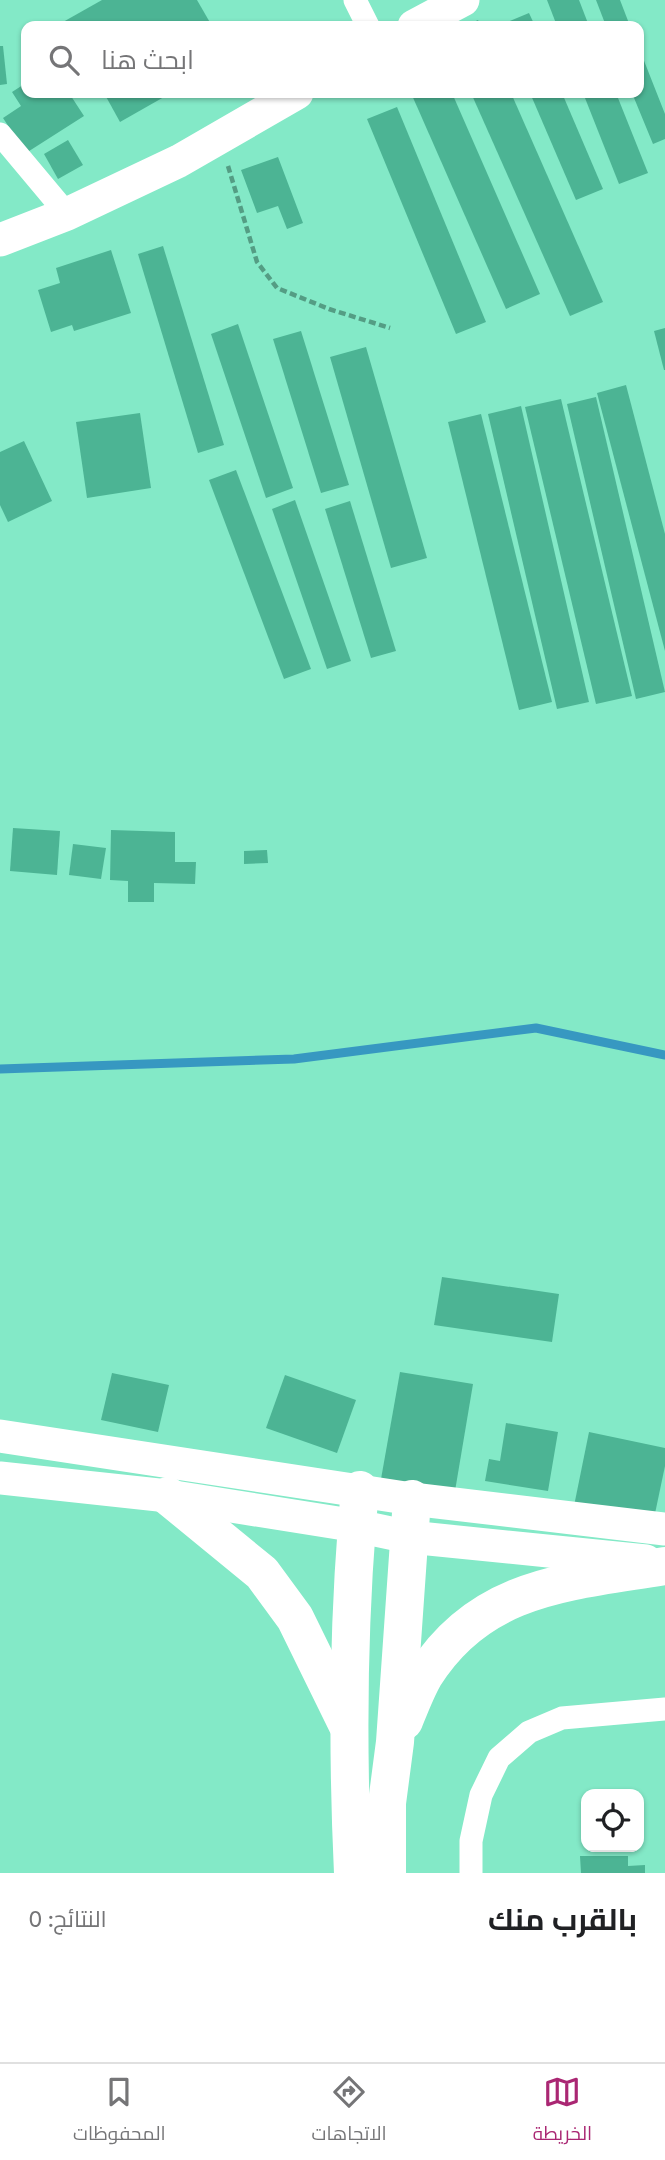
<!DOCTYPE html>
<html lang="ar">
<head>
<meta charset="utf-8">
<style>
  :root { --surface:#fff; --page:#f6f6f6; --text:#202124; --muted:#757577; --line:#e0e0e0; --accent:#aa2773 }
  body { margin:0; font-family:Overpass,Cairo,sans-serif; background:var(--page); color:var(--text); direction:rtl }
  .controls { position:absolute; right:21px; bottom:21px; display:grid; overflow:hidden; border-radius:14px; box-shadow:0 2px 5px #0004 }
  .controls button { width:63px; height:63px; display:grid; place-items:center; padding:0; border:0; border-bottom:2px solid var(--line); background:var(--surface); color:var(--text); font:35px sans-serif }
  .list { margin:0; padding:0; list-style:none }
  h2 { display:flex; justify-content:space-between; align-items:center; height:91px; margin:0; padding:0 28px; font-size:30px }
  h2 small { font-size:23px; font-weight:400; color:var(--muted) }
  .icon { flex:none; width:38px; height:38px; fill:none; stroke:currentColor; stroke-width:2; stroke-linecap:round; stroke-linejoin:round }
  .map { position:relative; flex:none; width:665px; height:1873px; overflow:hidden; direction:ltr }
  .search { position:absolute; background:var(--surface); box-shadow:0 2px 5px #0004; left:21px; right:21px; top:21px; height:77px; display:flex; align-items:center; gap:18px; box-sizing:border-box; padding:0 24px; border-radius:14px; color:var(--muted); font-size:26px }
  .sheet { height:189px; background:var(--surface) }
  nav { display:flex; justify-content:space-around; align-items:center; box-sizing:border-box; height:98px; border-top:2px solid var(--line); background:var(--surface); font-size:19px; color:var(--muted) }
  nav a { display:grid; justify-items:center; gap:4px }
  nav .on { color:var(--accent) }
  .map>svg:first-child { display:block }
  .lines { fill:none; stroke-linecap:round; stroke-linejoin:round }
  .stream { stroke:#3798c1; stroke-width:9 }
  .building { fill:#4cb494 }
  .path { stroke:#549d84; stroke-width:4.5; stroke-dasharray:7 3.5; stroke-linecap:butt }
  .minor { stroke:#fff; stroke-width:23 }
  .secondary { stroke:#fff; stroke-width:33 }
  .motorway { stroke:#fff; stroke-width:38 }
</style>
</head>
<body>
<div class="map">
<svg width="665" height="1873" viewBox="0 0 665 1873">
  <rect width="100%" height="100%" fill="#83e9c7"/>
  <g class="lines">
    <path class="stream" d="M0,1069L294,1059L536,1028L665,1055"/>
  </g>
  <g class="building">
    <path d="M102,0H197L212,26H66L63,22Z"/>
    <path d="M547,0H579L589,26H557Z"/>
    <path d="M596,0H620L630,26H606Z"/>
    <path d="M529,13L535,26H498Z"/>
    <path d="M478,20L481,26H464Z"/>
    <path d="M0,46H3L7,84L0,85Z"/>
    <path d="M639,48L665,114V139L653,144L632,93H639Z"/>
    <path d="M26,83V93H69L84,116L26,153L3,118L21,106L12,92Z"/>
    <path d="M104,93H171L120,122Z"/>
    <path d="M411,93H452L540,294L506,309Z"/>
    <path d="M471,93H511L603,302L570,316Z"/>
    <path d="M530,93H562L603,189L576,200Z"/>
    <path d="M583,93H616L648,173L619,184Z"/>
    <path d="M397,107L486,322L456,334L367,119Z"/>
    <path d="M68,140L83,165L58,179L44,154Z"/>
    <path d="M278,157L303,223L287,229L278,206L257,213L241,170Z"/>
    <path d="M163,246L224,445L198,453L138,254Z"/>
    <path d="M111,250L131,313L74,331L72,325L51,332L38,290L60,283L56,268Z"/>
    <path d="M238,324L293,488L266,498L211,334Z"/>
    <path d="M665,328V370H664L654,331Z"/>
    <path d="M301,331L349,485L321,493L273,339Z"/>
    <path d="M366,347L427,558L391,568L330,357Z"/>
    <path d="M626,385L665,534V651L597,393Z"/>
    <path d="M596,397L665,692L636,699L567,404Z"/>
    <path d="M561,399L632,696L596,704L525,407Z"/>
    <path d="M521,406L589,702L557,709L488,414Z"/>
    <path d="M140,413L151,488L87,498L76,422Z"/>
    <path d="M481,414L552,702L519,710L448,422Z"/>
    <path d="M24,441L52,501L8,522L0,505V452Z"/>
    <path d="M236,470L311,669L284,679L209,480Z"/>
    <path d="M295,500L351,661L327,669L272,509Z"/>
    <path d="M350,501L396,651L371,658L325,509Z"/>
    <path d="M13,828L60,831L57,875L10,871Z"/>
    <path d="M111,830L175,832V862H196L195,884L154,883V902H128V881L110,880Z"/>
    <path d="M73,844L106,848L101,879L69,875Z"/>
    <path d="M267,850L268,863L244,864V851Z"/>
    <path d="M442,1277L559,1294L552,1342L434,1325Z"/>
    <path d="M400,1372L473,1384L455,1491L381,1479Z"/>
    <path d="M112,1373L169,1385L158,1432L101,1420Z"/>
    <path d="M285,1375L356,1400L337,1453L266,1428Z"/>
    <path d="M506,1423L558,1432L548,1491L485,1481L489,1459L500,1461Z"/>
    <path d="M589,1432L665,1448V1466L653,1523L574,1506Z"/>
    <path d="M580,1856H628V1866L645,1865V1873H581Z"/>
  </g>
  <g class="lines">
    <path class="path" d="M228,166L257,262L277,288L329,309L390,328"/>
    <g class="minor">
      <path d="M355,0L368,26"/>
      <path d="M0,134L67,214"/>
      <path d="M471,1873V1841L481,1795L499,1758L529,1732L562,1718L665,1709"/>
    </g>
    <g class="secondary">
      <path d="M414,26L463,0"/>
      <path d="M0,240L67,214L179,161L297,93"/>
      <path d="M0,1436L412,1499L665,1529"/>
      <path d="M0,1478L168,1496L357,1526L409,1537L646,1561"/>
    </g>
    <g class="motorway">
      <path d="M168,1496L262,1573L295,1618L347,1724"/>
      <path d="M404,1721C410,1706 416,1690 424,1676C481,1585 569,1582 665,1566"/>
      <path d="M353,1873C347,1746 348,1617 360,1490"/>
      <path d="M387,1873V1803L395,1742L412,1499"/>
    </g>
  </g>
</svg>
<div class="controls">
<button><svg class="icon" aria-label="locate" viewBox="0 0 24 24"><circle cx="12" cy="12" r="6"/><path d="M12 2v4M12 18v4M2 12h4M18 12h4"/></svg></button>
</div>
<div class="search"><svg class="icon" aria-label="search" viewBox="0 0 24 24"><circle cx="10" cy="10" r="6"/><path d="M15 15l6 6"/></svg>ابحث هنا</div>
</div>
<section class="sheet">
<h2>بالقرب منك<small>النتائج: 0</small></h2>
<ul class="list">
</ul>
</section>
<nav>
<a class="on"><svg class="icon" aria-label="map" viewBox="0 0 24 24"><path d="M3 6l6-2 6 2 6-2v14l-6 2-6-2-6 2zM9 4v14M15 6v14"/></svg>الخريطة</a>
<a><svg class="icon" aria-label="directions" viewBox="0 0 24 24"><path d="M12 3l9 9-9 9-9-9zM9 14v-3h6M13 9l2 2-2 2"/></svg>الاتجاهات</a>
<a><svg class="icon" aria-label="saved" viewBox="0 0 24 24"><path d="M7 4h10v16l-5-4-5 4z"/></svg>المحفوظات</a>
</nav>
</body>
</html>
